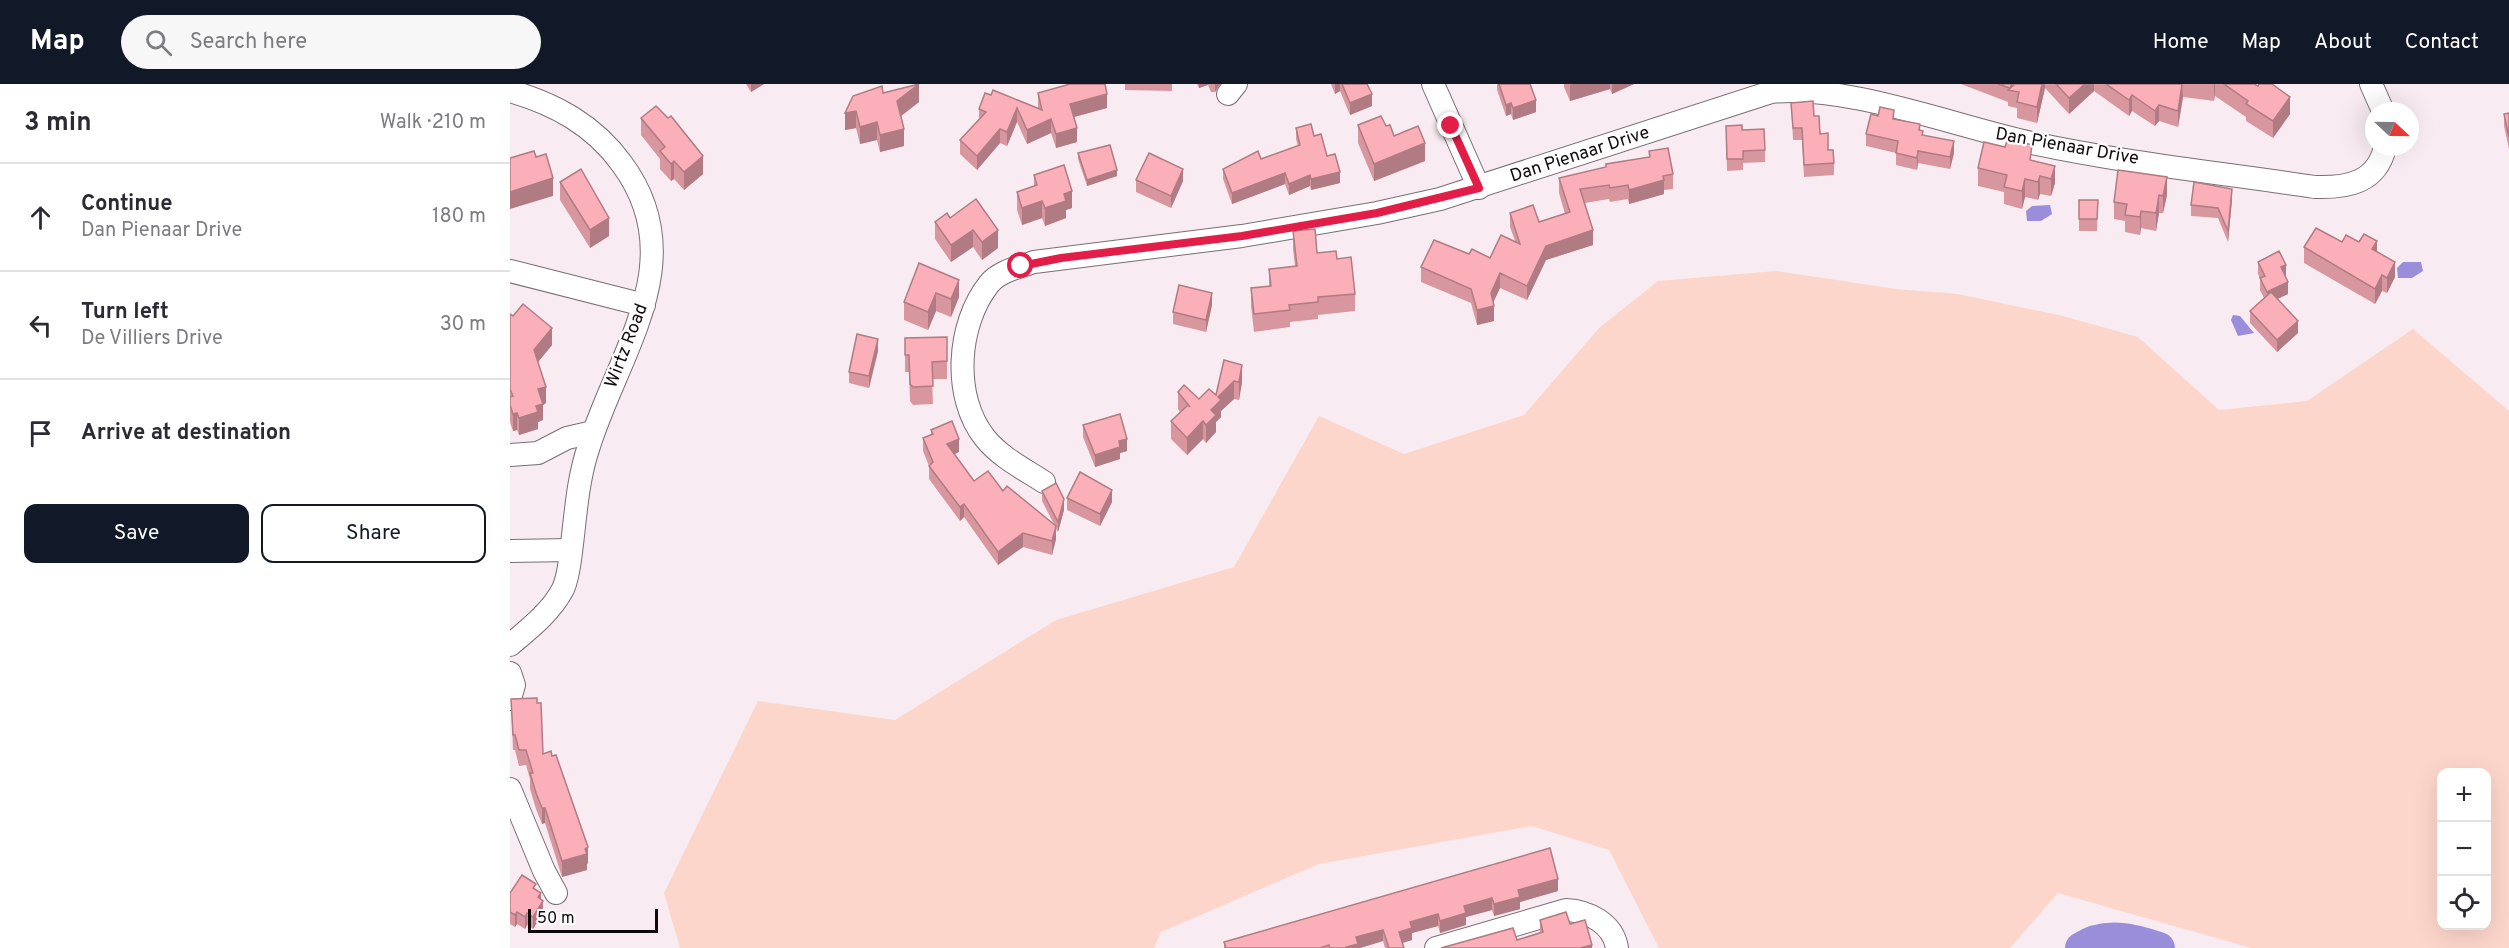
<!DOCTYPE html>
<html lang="en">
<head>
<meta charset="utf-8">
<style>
  :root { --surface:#fff; --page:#f7f7f7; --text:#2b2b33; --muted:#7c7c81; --line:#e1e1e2; --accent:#111827 }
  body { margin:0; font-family:Overpass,sans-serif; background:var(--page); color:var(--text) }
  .controls { position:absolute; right:18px; bottom:18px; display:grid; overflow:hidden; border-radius:12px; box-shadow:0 6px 24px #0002 }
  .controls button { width:54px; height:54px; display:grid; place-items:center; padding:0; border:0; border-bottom:2px solid var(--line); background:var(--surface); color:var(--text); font:30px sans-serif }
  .compass { position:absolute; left:1855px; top:18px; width:54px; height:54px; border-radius:50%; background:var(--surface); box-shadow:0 6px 24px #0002; rotate:112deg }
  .scale { position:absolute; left:18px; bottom:15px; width:130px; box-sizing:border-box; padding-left:6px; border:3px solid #0e0a0c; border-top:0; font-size:16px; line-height:21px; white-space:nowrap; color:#0e0a0c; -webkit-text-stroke:4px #fffcfd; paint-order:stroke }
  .stop { position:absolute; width:18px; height:18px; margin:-14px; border:4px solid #e11d48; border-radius:50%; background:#fff }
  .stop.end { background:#e11d48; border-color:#fff; box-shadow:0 2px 6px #0008 }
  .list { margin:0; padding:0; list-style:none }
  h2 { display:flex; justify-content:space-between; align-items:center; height:78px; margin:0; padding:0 24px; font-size:26px }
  h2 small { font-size:20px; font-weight:400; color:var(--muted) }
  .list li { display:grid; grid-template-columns:39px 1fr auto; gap:18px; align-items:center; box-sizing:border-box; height:108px; padding:0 24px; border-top:2px solid var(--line) }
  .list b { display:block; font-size:22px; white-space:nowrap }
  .list p { margin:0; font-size:20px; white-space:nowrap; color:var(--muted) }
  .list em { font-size:20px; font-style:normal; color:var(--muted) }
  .actions { display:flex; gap:12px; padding:18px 24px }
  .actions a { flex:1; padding:14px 0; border:2px solid var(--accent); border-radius:12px; text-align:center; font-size:21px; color:var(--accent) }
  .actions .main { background:var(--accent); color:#fff }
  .icon { flex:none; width:33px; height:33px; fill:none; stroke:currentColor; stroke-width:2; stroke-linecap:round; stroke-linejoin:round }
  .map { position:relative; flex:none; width:1999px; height:864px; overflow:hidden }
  header { display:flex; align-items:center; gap:36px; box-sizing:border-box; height:84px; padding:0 30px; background:var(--accent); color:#fff }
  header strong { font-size:28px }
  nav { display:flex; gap:33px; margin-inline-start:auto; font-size:21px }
  .search { width:420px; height:54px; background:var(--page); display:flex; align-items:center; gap:15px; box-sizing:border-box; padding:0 21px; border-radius:33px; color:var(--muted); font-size:22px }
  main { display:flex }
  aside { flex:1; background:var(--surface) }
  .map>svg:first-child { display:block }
  .green { fill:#fdd6cb; fill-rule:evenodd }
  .water { fill:#9a8eda }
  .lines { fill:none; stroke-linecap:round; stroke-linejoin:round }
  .river { stroke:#9a8eda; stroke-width:32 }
  .minor-casing { stroke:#796e74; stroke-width:24 }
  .minor { stroke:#fff; stroke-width:22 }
  .wall { fill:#d8979f }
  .shaded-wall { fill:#b07b82 }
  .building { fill:#fbb0b9; stroke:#b07b82; stroke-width:1.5 }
  .route { stroke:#e11d48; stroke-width:8 }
  .labels { text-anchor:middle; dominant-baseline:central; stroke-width:4.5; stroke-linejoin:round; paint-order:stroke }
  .street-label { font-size:18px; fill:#0e0a0c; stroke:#fffcfd }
</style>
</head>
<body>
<header>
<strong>Map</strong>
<div class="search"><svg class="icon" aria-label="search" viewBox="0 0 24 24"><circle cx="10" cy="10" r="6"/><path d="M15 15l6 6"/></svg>Search here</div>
<nav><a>Home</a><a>Map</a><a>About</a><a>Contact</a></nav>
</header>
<main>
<aside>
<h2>3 min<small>Walk · 210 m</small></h2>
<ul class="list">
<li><svg class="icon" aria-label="ahead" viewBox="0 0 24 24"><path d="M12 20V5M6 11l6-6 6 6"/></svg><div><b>Continue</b><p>Dan Pienaar Drive</p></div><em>180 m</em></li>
<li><svg class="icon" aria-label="left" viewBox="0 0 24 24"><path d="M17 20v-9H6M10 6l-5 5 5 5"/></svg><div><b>Turn left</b><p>De Villiers Drive</p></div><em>30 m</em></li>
<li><svg class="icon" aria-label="arrive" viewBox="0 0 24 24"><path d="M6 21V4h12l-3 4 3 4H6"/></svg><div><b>Arrive at destination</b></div></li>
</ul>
<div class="actions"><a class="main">Save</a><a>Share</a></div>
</aside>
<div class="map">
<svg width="1999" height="864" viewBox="0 0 1999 864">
  <rect width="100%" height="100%" fill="#f8ecf2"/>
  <path class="green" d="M1266,187L1386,205L1448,210L1553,232L1628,253L1709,326L1797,317L1903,245L1999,327V864H1741L1548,809L1500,864H1149L1099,766L1022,742L809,780L651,848L644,864H170L154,809L248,617L385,636L546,536L724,483L809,332L894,370L1014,331L1089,244L1148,197ZM1932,688H1976V842H1932Z"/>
  <g class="water">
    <path d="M1540,121L1542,130L1531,137H1517L1516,127L1522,122Z"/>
    <path d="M1893,178H1911L1913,187L1902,194H1888L1887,184Z"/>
    <path d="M1723,231L1730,232L1744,249L1728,252L1721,236Z"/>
  </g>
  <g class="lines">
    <path class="river" d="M1571,864C1595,848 1623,855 1649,864"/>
    <g class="minor-casing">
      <g id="minor">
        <path d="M923,0L969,104"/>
        <path d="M1861,0L1873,27"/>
        <path d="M0,7C45,20 84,41 112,80C183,176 109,267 79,362C68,394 66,427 62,460C60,475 59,492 53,505C41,528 19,545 0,561"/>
        <path d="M718,10L726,0"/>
        <path d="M0,187L134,221"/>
        <path d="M0,371L28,369L57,354L83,348"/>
        <path d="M534,398C514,385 490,373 475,354C442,313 447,240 479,200C489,187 510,183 524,178L732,152L867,129L930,115L1261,8C1337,0 1444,42 1522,59C1615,79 1711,89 1805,103C1837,104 1867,99 1875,63"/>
        <path d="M0,467L61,466"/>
        <path d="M0,589L4,601L0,615"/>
        <path d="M0,705L34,787L46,809"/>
        <path d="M926,864L1056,826C1078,827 1103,839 1107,864"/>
      </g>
    </g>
    <use href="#minor" class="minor"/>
  </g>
  <g class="wall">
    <path d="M236,0H254L241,8Z"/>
    <path d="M615,0H662V7L615,6Z"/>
    <path d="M687,0H710L705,8H701L698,1L689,4Z"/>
    <path d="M821,0H857L862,22L840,31L830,7L825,10Z"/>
    <path d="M987,0H1020L1026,28L1003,36L1001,30L996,32L987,6Z"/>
    <path d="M1054,0H1124L1102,10L1100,5L1060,17L1054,3Z"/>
    <path d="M1451,0H1705V9L1704,17L1673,13L1668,43L1649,37L1645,42L1622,27L1619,32L1584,7L1559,30L1535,4L1527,39L1507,34V24L1498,22V18Z"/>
    <path d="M1705,0H1744L1780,30L1763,54L1736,37V33L1705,12Z"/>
    <path d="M373,9L409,18L391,32L394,62L370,68L367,56L350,60L346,44L335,46V29Z"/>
    <path d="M528,9L597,24L564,33L567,58L546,64L541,49L517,60L507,38L497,62L490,59L467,86L450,70V56L469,36V25L481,11L528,24Z"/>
    <path d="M1281,19L1304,32L1324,79V91L1294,93L1292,56H1283Z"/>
    <path d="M1999,29V65L1994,42V30Z"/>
    <path d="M131,34L193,90L174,106L164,95L161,97L150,85V75L131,51Z"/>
    <path d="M1384,35L1410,46L1413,51L1444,69L1440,85L1408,79L1407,86L1386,81V69L1356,62V50Z"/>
    <path d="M848,41L876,42L884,52L915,77L864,97L848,59Z"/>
    <path d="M1216,42L1232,46L1255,66V78L1233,79V86L1217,87Z"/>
    <path d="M786,44L804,52L817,72L830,99L801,106L800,102L779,111L775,100L722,120L713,95V85L751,75L788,62L786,55Z"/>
    <path d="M1139,67L1163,90V105L1154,106V110L1119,120L1118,115L1100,118L1099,115L1075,119L1083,161L1036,176L1017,216L990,204L983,219L984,237L967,241L961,219L911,198V183L959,170L980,174L1005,157L1000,143V129L1029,138L1055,130L1049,109V94L1096,84V80L1139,73Z"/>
    <path d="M568,69L607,92L577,102L568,75Z"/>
    <path d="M1522,76L1545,82V99L1541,112L1530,110L1528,116L1515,113L1512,125L1494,120V108L1468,102V84Z"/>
    <path d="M1608,86L1657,111L1653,129H1649L1646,147L1631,144L1630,151L1615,148V137L1604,135V118Z"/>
    <path d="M524,91L562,124L556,126V134L535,142L532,134L512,141L507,126V108L524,102Z"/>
    <path d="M626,96L673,97L661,124L626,108Z"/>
    <path d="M50,98L99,152L80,164L50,116Z"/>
    <path d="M1569,116H1588L1587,147H1569Z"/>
    <path d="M1722,116L1718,158L1708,134L1681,132V121Z"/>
    <path d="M440,134L488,146V164L472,176L463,163L441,178L425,155V138Z"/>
    <path d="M783,147L807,169L827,175L845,210V227L808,231V235L780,238V243L744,248L741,222V204L759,202V185L785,182L783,165Z"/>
    <path d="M1794,163L1867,168L1885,193L1877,209L1872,207L1865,220L1794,179Z"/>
    <path d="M1748,178L1776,193L1778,210L1767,215L1788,249L1767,268L1740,239V227L1754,214L1750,206V195L1748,190Z"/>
    <path d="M449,196V213L441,233L426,227L418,246L394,236V218Z"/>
    <path d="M702,221L696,248L663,240V228Z"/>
    <path d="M0,230L42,261L28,278L36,319L33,321V336L28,338V345L9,351L7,346L3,347L0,338Z"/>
    <path d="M437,253V295H422L423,320L403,321L400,317L399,288H395V254Z"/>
    <path d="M368,267L359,304L339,299V288Z"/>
    <path d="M714,276L732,298L729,316L724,315L711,327V333L706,338V348L696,359L693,355L677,371L661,355V337L670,328L668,325V308L689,315L706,311Z"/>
    <path d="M573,341L617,367L610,369V375L585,383L573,353Z"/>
    <path d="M421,346L449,368L444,370L464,397L493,407L544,440L532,417V407L554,426L548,448L546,445V455L542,471L513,463L488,481L454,433L450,437L419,395V382L413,367V354L421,351Z"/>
    <path d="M557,414L602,418L590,442L557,426Z"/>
    <path d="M1,615L33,670L78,779L77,780V786L52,793L35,739L32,740L26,725L20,705V695L16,681L9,682L5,666H3Z"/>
    <path d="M1040,764L1048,807L1010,818V825L984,832L982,826L956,833V841L930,849L928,842L902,849V856L892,859L894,864H875L873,857L850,864H714V858Z"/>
    <path d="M26,806L31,815L33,829L23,845L17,841L15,845L7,840L5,843L0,840V809Z"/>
    <path d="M1030,836L1060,840L1082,864L1007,856L1030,848Z"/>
  </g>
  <g class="shaded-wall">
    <path d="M241,0H254L241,8Z"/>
    <path d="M409,0V18L387,35V17Z"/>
    <path d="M689,0H698V1L689,4Z"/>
    <path d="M705,0H710L705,8Z"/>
    <path d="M825,0H830V7L825,10Z"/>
    <path d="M1062,0H1100V5L1060,17V1Z"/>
    <path d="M1102,0H1124L1102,10Z"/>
    <path d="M1532,0H1535V4L1527,39V23Z"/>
    <path d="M1575,0H1584V7L1559,30V14Z"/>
    <path d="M1672,0L1673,13L1668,43V27Z"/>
    <path d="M1704,0H1705V9L1704,17Z"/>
    <path d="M597,10V24L560,34V20Z"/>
    <path d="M862,10V22L840,31V19Z"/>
    <path d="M1622,11V27L1619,32V16Z"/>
    <path d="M1780,13V30L1763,54V37Z"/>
    <path d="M1026,16V28L1003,36V24Z"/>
    <path d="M1001,19V30L996,32V21Z"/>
    <path d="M1649,21V37L1645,42V27Z"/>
    <path d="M507,24V38L497,62V48Z"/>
    <path d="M346,27V44L335,46V29Z"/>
    <path d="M541,35V49L517,60V46Z"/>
    <path d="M367,38V56L350,60V43Z"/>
    <path d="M567,44V58L546,64V50Z"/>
    <path d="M394,45V62L370,68V51Z"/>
    <path d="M490,45V59L467,86V72Z"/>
    <path d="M1444,57V69L1440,85V73Z"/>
    <path d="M915,59V77L864,97V80Z"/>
    <path d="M1408,67V79L1407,86V74Z"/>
    <path d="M193,72V90L174,106V88Z"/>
    <path d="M164,77V95L161,97V80Z"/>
    <path d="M1545,82V99L1541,112V95Z"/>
    <path d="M673,85V97L661,124V112Z"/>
    <path d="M607,86V92L577,102V96Z"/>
    <path d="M830,88V99L801,106V95Z"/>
    <path d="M775,89V100L722,120V109Z"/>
    <path d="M800,91V102L779,111V100Z"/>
    <path d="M1530,92V110L1528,116V98Z"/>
    <path d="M1657,93V111L1653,129V112Z"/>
    <path d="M43,94V112L0,125V108Z"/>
    <path d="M1515,95V113L1512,125V107Z"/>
    <path d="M1154,96V110L1119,120V106Z"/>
    <path d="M1722,105V116L1718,158V147Z"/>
    <path d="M562,107V124L556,126V134L535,142V124L554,110Z"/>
    <path d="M1649,111V129L1646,147V129Z"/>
    <path d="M532,117V134L512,141V124Z"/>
    <path d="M1631,127V144L1630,151V133Z"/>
    <path d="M99,134V152L80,164V146Z"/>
    <path d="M463,146V163L441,178V161Z"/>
    <path d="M488,146V164L472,176V158Z"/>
    <path d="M1083,146V161L1036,176L1017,216V202L1036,162Z"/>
    <path d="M1867,157V172L1862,165Z"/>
    <path d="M1885,178V193L1877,209V194Z"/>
    <path d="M1776,181V193L1771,183Z"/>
    <path d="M990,189V204L981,223L984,222V237L967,241V226L981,209Z"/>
    <path d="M1872,191V207L1865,220V205Z"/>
    <path d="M449,196V213L441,233V215Z"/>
    <path d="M1778,198V210L1757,220V208Z"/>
    <path d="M426,209V227L418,246V228Z"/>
    <path d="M702,209V221L696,248V236Z"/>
    <path d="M1788,237V249L1767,268V256Z"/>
    <path d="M42,244V261L24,283V266Z"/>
    <path d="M368,255V267L359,304V292Z"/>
    <path d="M732,281V298L729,316V298Z"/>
    <path d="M724,297V315L711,327V333L706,338V348L696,359V341L701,326L708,313Z"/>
    <path d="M36,303V319L33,321V336L28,338V345L9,351V334L26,322L28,305Z"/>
    <path d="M7,329V346L3,347V330Z"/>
    <path d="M693,337V355L677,371V354Z"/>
    <path d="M449,355V368L437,374V360Z"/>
    <path d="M617,355V367L610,369V375L585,383V371L609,357Z"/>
    <path d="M602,406V418L590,442V430Z"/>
    <path d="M554,415V426L548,448V438Z"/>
    <path d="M454,420V433L450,437V423Z"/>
    <path d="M546,442V455L542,471V457Z"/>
    <path d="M513,449V463L488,481V468Z"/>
    <path d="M32,724H35V739L32,740Z"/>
    <path d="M78,763V779L77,780V786L52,793V777Z"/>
    <path d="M1048,795V807L1010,818V825L984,832V820L1008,806Z"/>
    <path d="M31,809V821L33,817V829L23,845V833L28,813Z"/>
    <path d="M982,814V826L956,833V841L930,849V837L954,822Z"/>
    <path d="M7,828V840L5,843V831Z"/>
    <path d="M17,829V841L15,845V833Z"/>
    <path d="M928,830V842L902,849V856L889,860V848L900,838Z"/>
    <path d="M873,846V857L850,864H836L846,853Z"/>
    <path d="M1082,861V864H1070Z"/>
  </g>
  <g class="building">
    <path d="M409,0L387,17L394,45L370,51L367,38L350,43L346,27L335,29L343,12L372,2L373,9Z"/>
    <path d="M560,0H595L597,10L560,20L567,44L546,50L541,35L517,46L507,24L497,48L490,45L467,72L450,56L476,28L469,25L475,9L481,11L483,6L532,26L528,9Z"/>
    <path d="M832,0H857L862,10L840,19Z"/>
    <path d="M989,0H1020L1026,16L1003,24L1001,19L996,21Z"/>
    <path d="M1488,0H1502L1500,4Z"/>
    <path d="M1505,0H1532L1527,23L1507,18L1509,8L1498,6Z"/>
    <path d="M1546,0H1575L1559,14Z"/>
    <path d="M1596,0H1672L1668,27L1649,21L1645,27L1622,11L1619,16Z"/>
    <path d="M1714,0H1744L1748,2L1749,0H1762L1780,13L1763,37L1736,20L1738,17Z"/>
    <path d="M1303,17L1304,32H1309L1310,50L1318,49V66H1323L1324,79L1294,81L1292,44H1283L1281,19Z"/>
    <path d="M146,22L158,34L161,32L193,72L174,88L164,77L161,80L150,67L155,63L131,34Z"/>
    <path d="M1370,23L1384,26L1383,35L1410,40L1409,46L1413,47L1412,51L1444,57L1440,73L1408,67L1407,74L1386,69L1388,57L1356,50L1361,30L1368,32Z"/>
    <path d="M1999,29V53L1994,30Z"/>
    <path d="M871,32L876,42L880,41L884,52L908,42L915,59L864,80L848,41Z"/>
    <path d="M801,40L804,52L811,50L817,72L825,70L830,88L801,95L800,91L779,100L775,89L722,109L713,85L748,67L751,75L790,61L786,44Z"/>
    <path d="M1232,41V46L1254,45L1255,66L1233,67V75H1217L1216,42Z"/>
    <path d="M1498,54L1522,61L1520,76L1545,82L1541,95L1530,92L1528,98L1515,95L1512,107L1494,103L1497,91L1468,84L1474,58L1495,63Z"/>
    <path d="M600,61L607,86L577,96L568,69Z"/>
    <path d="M1158,64L1163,90L1153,92L1154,96L1119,106L1118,101L1100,104L1099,101L1070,105L1083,146L1036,162L1017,202L990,189L981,209L984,222L967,226L961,205L911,183L924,156L959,170L962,165L980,174L991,151L1010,160L1000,129L1023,121L1029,138L1060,128L1049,94L1096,83V80L1140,73L1139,67Z"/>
    <path d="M24,67L26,73L36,70L43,94L0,108V74Z"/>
    <path d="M639,69L673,85L661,112L626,96Z"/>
    <path d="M554,81L562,107L554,110L556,117L535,124L532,117L512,124L507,108L527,101L524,91Z"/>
    <path d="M71,85L99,134L80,146L50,98Z"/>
    <path d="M1608,86L1657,93L1653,112L1649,111L1646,129L1631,127L1630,133L1615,131L1617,120L1604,118Z"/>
    <path d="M1684,98L1722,105L1718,147L1708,124L1681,121Z"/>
    <path d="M466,115L488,146L472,158L463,146L441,161L425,138L437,129L440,134Z"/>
    <path d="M1569,116H1588L1587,135H1569Z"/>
    <path d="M1806,144L1832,158L1836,151L1849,158L1854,150L1867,157L1862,165L1885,178L1877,194L1872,191L1865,205L1794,163Z"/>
    <path d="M805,145L807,169L826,167L827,175L841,173L845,210L808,213V218L779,221L780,226L744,230L741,204L761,202L759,185L787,182L783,147Z"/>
    <path d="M1769,167L1776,181L1771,183L1778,198L1757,208L1750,194L1755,192L1748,178Z"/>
    <path d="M409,179L449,196L441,215L426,209L418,228L394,218Z"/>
    <path d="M669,201L702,209L696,236L663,228Z"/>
    <path d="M1761,208L1788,237L1767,256L1740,227Z"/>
    <path d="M13,220L42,244L24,266L36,303L28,305L33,320L26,322L28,328L9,334L7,329L3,330L0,321V313L3,312L0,305V230L3,232Z"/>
    <path d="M347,250L368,255L359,292L339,288Z"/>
    <path d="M437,253V277L422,278L423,302L403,303L400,300L399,271H395V254Z"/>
    <path d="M714,276L732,281L729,298L724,297L708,313L711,316L701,326L706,331L696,341L693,337L677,354L661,337L678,321L680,323L668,308L674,301L689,315L699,305L706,311Z"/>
    <path d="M610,330L617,355L609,357L610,363L585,371L573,341Z"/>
    <path d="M442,337L449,355L437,360L464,397L478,387L493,407L497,402L546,442L542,457L513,449L488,468L454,420L450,423L419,382L423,378L413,354L423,350L421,346Z"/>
    <path d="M570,388L602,406L590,430L557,414Z"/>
    <path d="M546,399L554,415L548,438L532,407Z"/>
    <path d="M27,614V619H31L33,670L41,667L42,672L46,671L78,763L75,765L77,770L52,777L35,724H32L26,709L20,689H23L16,666H9L5,651H3L1,615Z"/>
    <path d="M1040,764L1048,795L1008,806L1010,813L984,820L982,814L954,822L956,829L930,837L928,830L900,838L902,844L889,848L894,864H879L873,846L846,853L848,860L836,863V864H820L819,861L810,864H716L714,858Z"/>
    <path d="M12,791L26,800L23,804L31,809L28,813L33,817L23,833L17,829L15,833L7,828L5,831L0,828V809Z"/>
    <path d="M1056,828L1060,840L1075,836L1082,861L1070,864H931L1003,844L1007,856L1033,848L1030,836Z"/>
  </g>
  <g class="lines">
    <path class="route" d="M511,182L551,174L732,152L867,129L969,104L941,42"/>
  </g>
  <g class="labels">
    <g class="street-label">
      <text transform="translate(1557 63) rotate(10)">Dan Pienaar Drive</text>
      <text transform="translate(1070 71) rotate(-18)">Dan Pienaar Drive</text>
      <text transform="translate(117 262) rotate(-69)">Wirtz Road</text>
    </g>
  </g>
</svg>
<div class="controls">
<button>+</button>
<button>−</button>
<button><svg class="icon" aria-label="locate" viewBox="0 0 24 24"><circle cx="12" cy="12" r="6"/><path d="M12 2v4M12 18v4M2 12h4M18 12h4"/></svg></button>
</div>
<svg class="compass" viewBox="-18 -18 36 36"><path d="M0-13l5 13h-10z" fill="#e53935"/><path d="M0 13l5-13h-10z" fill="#7c7c81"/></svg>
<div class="scale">50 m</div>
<div class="stop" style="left:511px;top:182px"></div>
<div class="stop end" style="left:941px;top:42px"></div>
</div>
</main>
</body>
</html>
